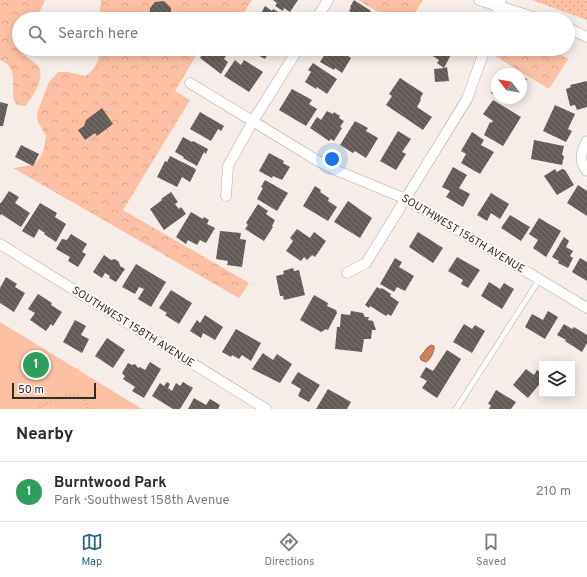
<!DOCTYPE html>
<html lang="en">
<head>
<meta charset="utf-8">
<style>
  :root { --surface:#fff; --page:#f7f7f7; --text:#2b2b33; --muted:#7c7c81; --line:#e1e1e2; --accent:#2b667e }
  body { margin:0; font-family:Overpass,sans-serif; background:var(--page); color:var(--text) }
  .controls { position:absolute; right:12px; bottom:12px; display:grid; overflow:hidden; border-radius:0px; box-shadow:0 2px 10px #0003 }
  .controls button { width:36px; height:36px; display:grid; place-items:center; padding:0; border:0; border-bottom:1px solid var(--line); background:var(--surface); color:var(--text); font:20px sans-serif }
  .compass { position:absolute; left:491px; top:68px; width:36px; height:36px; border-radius:50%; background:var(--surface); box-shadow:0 2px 10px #0003; rotate:301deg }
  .scale { position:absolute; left:12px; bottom:10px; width:84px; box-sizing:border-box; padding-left:4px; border:2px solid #2f2c2a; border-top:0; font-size:11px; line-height:14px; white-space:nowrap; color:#2f2c2a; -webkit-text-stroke:3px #fffbf9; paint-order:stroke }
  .you { position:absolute; left:332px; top:159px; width:14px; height:14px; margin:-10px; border:3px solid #fff; border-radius:50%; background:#1a73e8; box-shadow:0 0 0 6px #1a73e833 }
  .badge { display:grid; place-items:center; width:26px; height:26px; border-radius:50%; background:var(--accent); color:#fff; font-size:13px; font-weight:700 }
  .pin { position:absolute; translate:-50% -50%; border:2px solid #fff; box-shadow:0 1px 4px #0006 }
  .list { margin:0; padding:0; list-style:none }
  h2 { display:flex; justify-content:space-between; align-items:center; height:52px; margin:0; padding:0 16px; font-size:17px }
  h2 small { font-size:13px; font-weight:400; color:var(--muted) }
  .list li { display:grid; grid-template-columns:26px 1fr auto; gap:12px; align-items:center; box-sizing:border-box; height:60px; padding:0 16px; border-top:1px solid var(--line) }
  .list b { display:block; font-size:15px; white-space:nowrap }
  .list p { margin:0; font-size:13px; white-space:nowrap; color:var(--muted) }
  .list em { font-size:13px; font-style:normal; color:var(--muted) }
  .icon { flex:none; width:22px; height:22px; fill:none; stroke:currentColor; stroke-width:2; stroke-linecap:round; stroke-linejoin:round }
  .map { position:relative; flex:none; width:587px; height:409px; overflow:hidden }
  .search { position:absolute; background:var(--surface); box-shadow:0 2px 10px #0003; left:12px; right:12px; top:12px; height:44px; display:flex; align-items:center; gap:10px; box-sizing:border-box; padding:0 14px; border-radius:22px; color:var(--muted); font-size:15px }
  .sheet { height:112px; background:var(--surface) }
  nav { display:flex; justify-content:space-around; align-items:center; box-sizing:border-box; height:56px; border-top:1px solid var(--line); background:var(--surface); font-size:11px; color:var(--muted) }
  nav a { display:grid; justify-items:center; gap:2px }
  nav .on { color:var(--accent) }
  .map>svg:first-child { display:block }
  .grass { fill:url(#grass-dots) }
  .forest { fill:url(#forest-crowns) }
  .park { fill:#fdc0a2 }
  .water { fill:#cd835c; stroke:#9e694d }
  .building { fill:url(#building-back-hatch) }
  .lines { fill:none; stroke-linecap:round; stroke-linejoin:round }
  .lane-casing { stroke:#b3aaa6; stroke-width:6 }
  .street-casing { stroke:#b3aaa6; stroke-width:11 }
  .path { stroke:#b6aeab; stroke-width:2; stroke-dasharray:1 3; stroke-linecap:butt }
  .lane { stroke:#fff; stroke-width:5 }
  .street { stroke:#fff; stroke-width:10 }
  .labels { text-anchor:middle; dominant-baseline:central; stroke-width:4; stroke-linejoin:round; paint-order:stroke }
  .street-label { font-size:11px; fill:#2f2c2a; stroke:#fffbf9 }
</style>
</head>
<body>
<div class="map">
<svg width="587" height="409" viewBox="0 0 587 409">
  <defs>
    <pattern id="grass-dots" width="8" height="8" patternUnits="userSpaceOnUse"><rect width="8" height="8" fill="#fdc0a2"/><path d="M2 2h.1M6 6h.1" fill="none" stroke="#d9a58c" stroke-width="1.8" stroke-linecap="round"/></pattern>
    <pattern id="forest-crowns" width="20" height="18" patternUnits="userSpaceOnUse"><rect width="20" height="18" fill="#fdc0a2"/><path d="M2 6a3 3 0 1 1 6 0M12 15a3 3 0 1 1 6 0" fill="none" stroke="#d9a58c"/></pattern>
    <pattern id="building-back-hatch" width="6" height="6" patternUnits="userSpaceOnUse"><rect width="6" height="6" fill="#635b57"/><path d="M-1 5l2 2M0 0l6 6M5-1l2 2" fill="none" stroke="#7a7471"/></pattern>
  </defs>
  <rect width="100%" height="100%" fill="#f6ece8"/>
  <path class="grass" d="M532,0H587V20Z"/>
  <g class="forest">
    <path d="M0,0H45L36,19H19V49H22C25,60 30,58 37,65C47,75 33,98 25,106C0,107 27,70 0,60Z"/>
    <path d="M101,0H252L240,19H99Z"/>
    <path d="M358,0H423L411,19H390Z"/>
    <path d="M100,49H200L175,91L190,100L123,210L249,283L239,298L13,168C38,166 43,160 46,136L38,122L37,113L49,82L58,72H68L85,76C96,70 98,61 100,49Z"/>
    <path d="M495,49H551L568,59L549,89L493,55Z"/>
  </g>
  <path class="park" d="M0,322L142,409H0Z"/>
  <path class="water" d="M431,345L434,346C435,351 430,360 426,362L421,360L420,357L427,348Z"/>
  <g class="building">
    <path d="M273,0H298L290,12L284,8L283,11L275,6L277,3Z"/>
    <path d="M354,0L371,11L370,12L377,16L375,19H346L351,12L349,11L351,7H350Z"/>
    <path d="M164,1L171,8V17L169,19H153L150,16V8L155,2Z"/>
    <path d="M265,6L272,11L273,9L291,19H258Z"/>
    <path d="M205,49L230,50L224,59L228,62L221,74L200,58Z"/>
    <path d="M246,49H271L265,59Z"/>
    <path d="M328,49H337L351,58L342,73L335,68L334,70L320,62Z"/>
    <path d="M346,49H361L357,56Z"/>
    <path d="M421,49H449L453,51L444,68L447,67L449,81L435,82L434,69L444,68L437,63L439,60Z"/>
    <path d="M235,60L241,65L244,60L263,72L249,92L224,76Z"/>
    <path d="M313,63L337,79L327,94L317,87L316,89L305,82L311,72L308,70Z"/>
    <path d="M511,70L518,74H509Z"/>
    <path d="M521,76L527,79L521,92Z"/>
    <path d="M400,78L423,93L420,99L421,100L417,107L432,117L423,130L386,105L392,96L389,94Z"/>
    <path d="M587,81V107L577,110L575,105L570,106L566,89L571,87L570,85Z"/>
    <path d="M497,84V97L491,93Z"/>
    <path d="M292,89L312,100L309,104L317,109L306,126L279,110Z"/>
    <path d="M499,98H515L513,101L511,99L508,104Z"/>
    <path d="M493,100L521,117L503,146L484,135L490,122L491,123L493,121L483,114Z"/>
    <path d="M0,102L8,104L3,126H0Z"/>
    <path d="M555,105L575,114L568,129L572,131L566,142L543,131Z"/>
    <path d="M102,108L113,124L97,136L95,133L85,140L78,130L84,126L86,120Z"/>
    <path d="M327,111L333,114L334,112L340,116L339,118L344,121L340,127L342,128L334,141L331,139L329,141L310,128L317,117L321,120Z"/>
    <path d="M200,112L224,126L221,131L218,129L211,141L190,129Z"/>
    <path d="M355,121L368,128L366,131L378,138L366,158L355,151L353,153L340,145Z"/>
    <path d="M398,131L411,139L402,152L406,154L396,170L380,161Z"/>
    <path d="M472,132L484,140L481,145L494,152L480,174L461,163L466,154L461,151Z"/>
    <path d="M183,137L192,142L193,141L208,149L206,154L204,152L197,166L183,158L184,157L175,152Z"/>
    <path d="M534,140L564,146L562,155L564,156L562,165L531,159Z"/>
    <path d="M21,145L39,154L33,166L15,157Z"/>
    <path d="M269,153L284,161L283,163L290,167L282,180L273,176L272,178L259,171Z"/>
    <path d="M170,156L194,168L196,170L190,182L182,177L177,187L157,177L165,161L167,162Z"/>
    <path d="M453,167L467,175L459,188L470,194L463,207L446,197L450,191L442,187Z"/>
    <path d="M555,169L557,172L562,169L565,170L574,185L557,195L544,176Z"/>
    <path d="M265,180L288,193L277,211L257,199L263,188L261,187Z"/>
    <path d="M578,185L587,191V216L567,203Z"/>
    <path d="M315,186L321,190L320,192L329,198L328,201L337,207L328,221L303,206Z"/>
    <path d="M9,191L19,197L15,203L30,213L21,227L1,214L0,216V203H1Z"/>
    <path d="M171,192L178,202L175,204L179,209L181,207L186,214L164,230L150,209L162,200L161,199Z"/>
    <path d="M491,193L509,204L500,219L491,213L487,221L477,215Z"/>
    <path d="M348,201L372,218L360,238L334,222Z"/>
    <path d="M40,203L57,213L55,217L66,224L56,242L44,234L45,233L39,229L34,238L22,231Z"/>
    <path d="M258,204L268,211L266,214L275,220L272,226L273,227L264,241L245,229L248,225L246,223Z"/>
    <path d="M191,212L203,219L204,217L209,220L207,224L215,228L206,243L200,240L197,245L188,240L186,244L176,237Z"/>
    <path d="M510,215L530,227L521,241L501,228Z"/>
    <path d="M539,218L561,231L546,257L533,248L538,240L529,234Z"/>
    <path d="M297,229L310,238L314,232L326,241L315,257L312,255L307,260L304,257L301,261L286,251L293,241L290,238Z"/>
    <path d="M220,231L241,233L240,239L246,240L242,267L227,265L228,261L216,259Z"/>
    <path d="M418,232L443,248L433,263L409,247Z"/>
    <path d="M71,234L87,244L82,252L86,254L78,267L68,261L70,257L56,249L62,239L67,240Z"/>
    <path d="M564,237L569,241L566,247L573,251L570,256L573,258L568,268L558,263L559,261L552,257Z"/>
    <path d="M104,255L111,260L115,259L119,262L120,266L125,269L116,282L109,278L110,276L105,273L102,278L93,272Z"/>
    <path d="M457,257L480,270L468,288L461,284L463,280L448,271Z"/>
    <path d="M395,258L402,262L399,267L414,276L405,291L397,287L394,292L380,284Z"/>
    <path d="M580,258L587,262V281L572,272Z"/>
    <path d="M136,264L166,282L151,307L138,299L144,289L139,287L135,294L122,287Z"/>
    <path d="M293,268L294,271L299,270L305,295L284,300L283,296H280L276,276L284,274L283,271Z"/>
    <path d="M6,277L17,284L15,287L25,293L14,312L0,303V288Z"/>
    <path d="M489,282L500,289L504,283L514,289L502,309L481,296Z"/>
    <path d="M377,287L381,289L382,288L391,294L390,296L399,302L391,316L388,314L386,316L370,306L369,308L365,305Z"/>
    <path d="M171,290L192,303L179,324L165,315L167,313L159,308Z"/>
    <path d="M38,294L52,303L51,305L62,312L53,326L51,324L46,331L30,320L35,313L28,309Z"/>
    <path d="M314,295L328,303L327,306L336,310L337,313L328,330L326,329L321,332L300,320Z"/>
    <path d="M351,311L363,313L365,317H369L368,320L373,321L376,330H372L371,339H364L362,352L335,349L337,327H340L341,314L350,315Z"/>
    <path d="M548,311L558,317L545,339L525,327L532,314L543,320Z"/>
    <path d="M205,315L223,327L215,340L203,333L201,338L190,331L197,320L200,323Z"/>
    <path d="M75,320L86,326L81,335L89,339L82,353L63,342Z"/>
    <path d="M464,324L472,329L475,325L485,331L472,353L453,342Z"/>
    <path d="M564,324L572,329L574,327L587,335V343L582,352L565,341L566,340L557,335Z"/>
    <path d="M236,329L261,343L251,361L242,355L239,359L232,355L231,357L222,352Z"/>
    <path d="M107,338L125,350L113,368L95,356Z"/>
    <path d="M447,350L461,359L437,398L422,388L427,381L420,377L426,367L433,371Z"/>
    <path d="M263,353L273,360L277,354L292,364L280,383L252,369Z"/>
    <path d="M150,362L161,369L144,398L132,391L135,387L123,379L125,376L122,373L128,363L132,365L135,364L138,368L140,367L145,370Z"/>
    <path d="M526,369L534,375L537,370L542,374V381L528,398L513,385Z"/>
    <path d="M298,372L320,385L309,402L298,396L301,389L291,383Z"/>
    <path d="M167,382L170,384L168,388L172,391L176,383L180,386L183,382L193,388L180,409H173L152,396L160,383L164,386Z"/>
    <path d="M328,389L351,402L347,409H316Z"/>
    <path d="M496,390L516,402L511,409H489L491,405L488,404Z"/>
    <path d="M194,398L206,405L210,399L220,405L218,409H188Z"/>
  </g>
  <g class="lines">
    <g class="lane-casing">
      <path id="lane" d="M456,409L539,280"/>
    </g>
    <g class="street-casing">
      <g id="street">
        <path d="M479,0L540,19"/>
        <path d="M316,19L328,0"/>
        <path d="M495,19L501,0"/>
        <path d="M568,28L587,37"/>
        <path d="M190,83L318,161L338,171L406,199L587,308"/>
        <path d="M587,141C581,151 578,161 587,171"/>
        <path d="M226,196L228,166L253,121L298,49"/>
        <path d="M0,244L266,409"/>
        <path d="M347,273L366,263L467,99L485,49"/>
      </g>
    </g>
    <path class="path" d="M36,409C50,402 81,382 88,409"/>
    <use href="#lane" class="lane"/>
    <use href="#street" class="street"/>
  </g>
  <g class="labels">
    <g class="street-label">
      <text transform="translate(463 234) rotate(31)">SOUTHWEST 156TH AVENUE</text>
      <text transform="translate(133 327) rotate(32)">SOUTHWEST 158TH AVENUE</text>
    </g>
  </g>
</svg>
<div class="controls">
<button><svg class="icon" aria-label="layers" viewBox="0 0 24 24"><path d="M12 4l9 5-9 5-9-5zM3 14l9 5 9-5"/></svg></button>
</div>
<svg class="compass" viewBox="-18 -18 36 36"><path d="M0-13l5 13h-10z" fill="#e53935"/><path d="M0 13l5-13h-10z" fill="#7c7c81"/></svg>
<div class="scale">50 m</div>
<div class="you"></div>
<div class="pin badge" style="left:36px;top:365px;background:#2e9e5b">1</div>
<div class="search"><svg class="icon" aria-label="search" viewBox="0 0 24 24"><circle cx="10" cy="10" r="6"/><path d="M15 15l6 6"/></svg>Search here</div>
</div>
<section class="sheet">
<h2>Nearby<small></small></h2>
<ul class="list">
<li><span class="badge" style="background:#2e9e5b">1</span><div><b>Burntwood Park</b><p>Park · Southwest 158th Avenue</p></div><em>210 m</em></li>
</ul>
</section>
<nav>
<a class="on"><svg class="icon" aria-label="map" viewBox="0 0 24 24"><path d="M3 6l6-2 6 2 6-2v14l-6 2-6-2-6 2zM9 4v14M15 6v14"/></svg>Map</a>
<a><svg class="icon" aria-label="directions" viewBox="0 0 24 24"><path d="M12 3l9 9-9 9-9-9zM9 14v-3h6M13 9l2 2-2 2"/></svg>Directions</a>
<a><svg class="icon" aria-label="saved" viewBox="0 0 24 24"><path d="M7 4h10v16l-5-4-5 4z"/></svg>Saved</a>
</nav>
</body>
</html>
